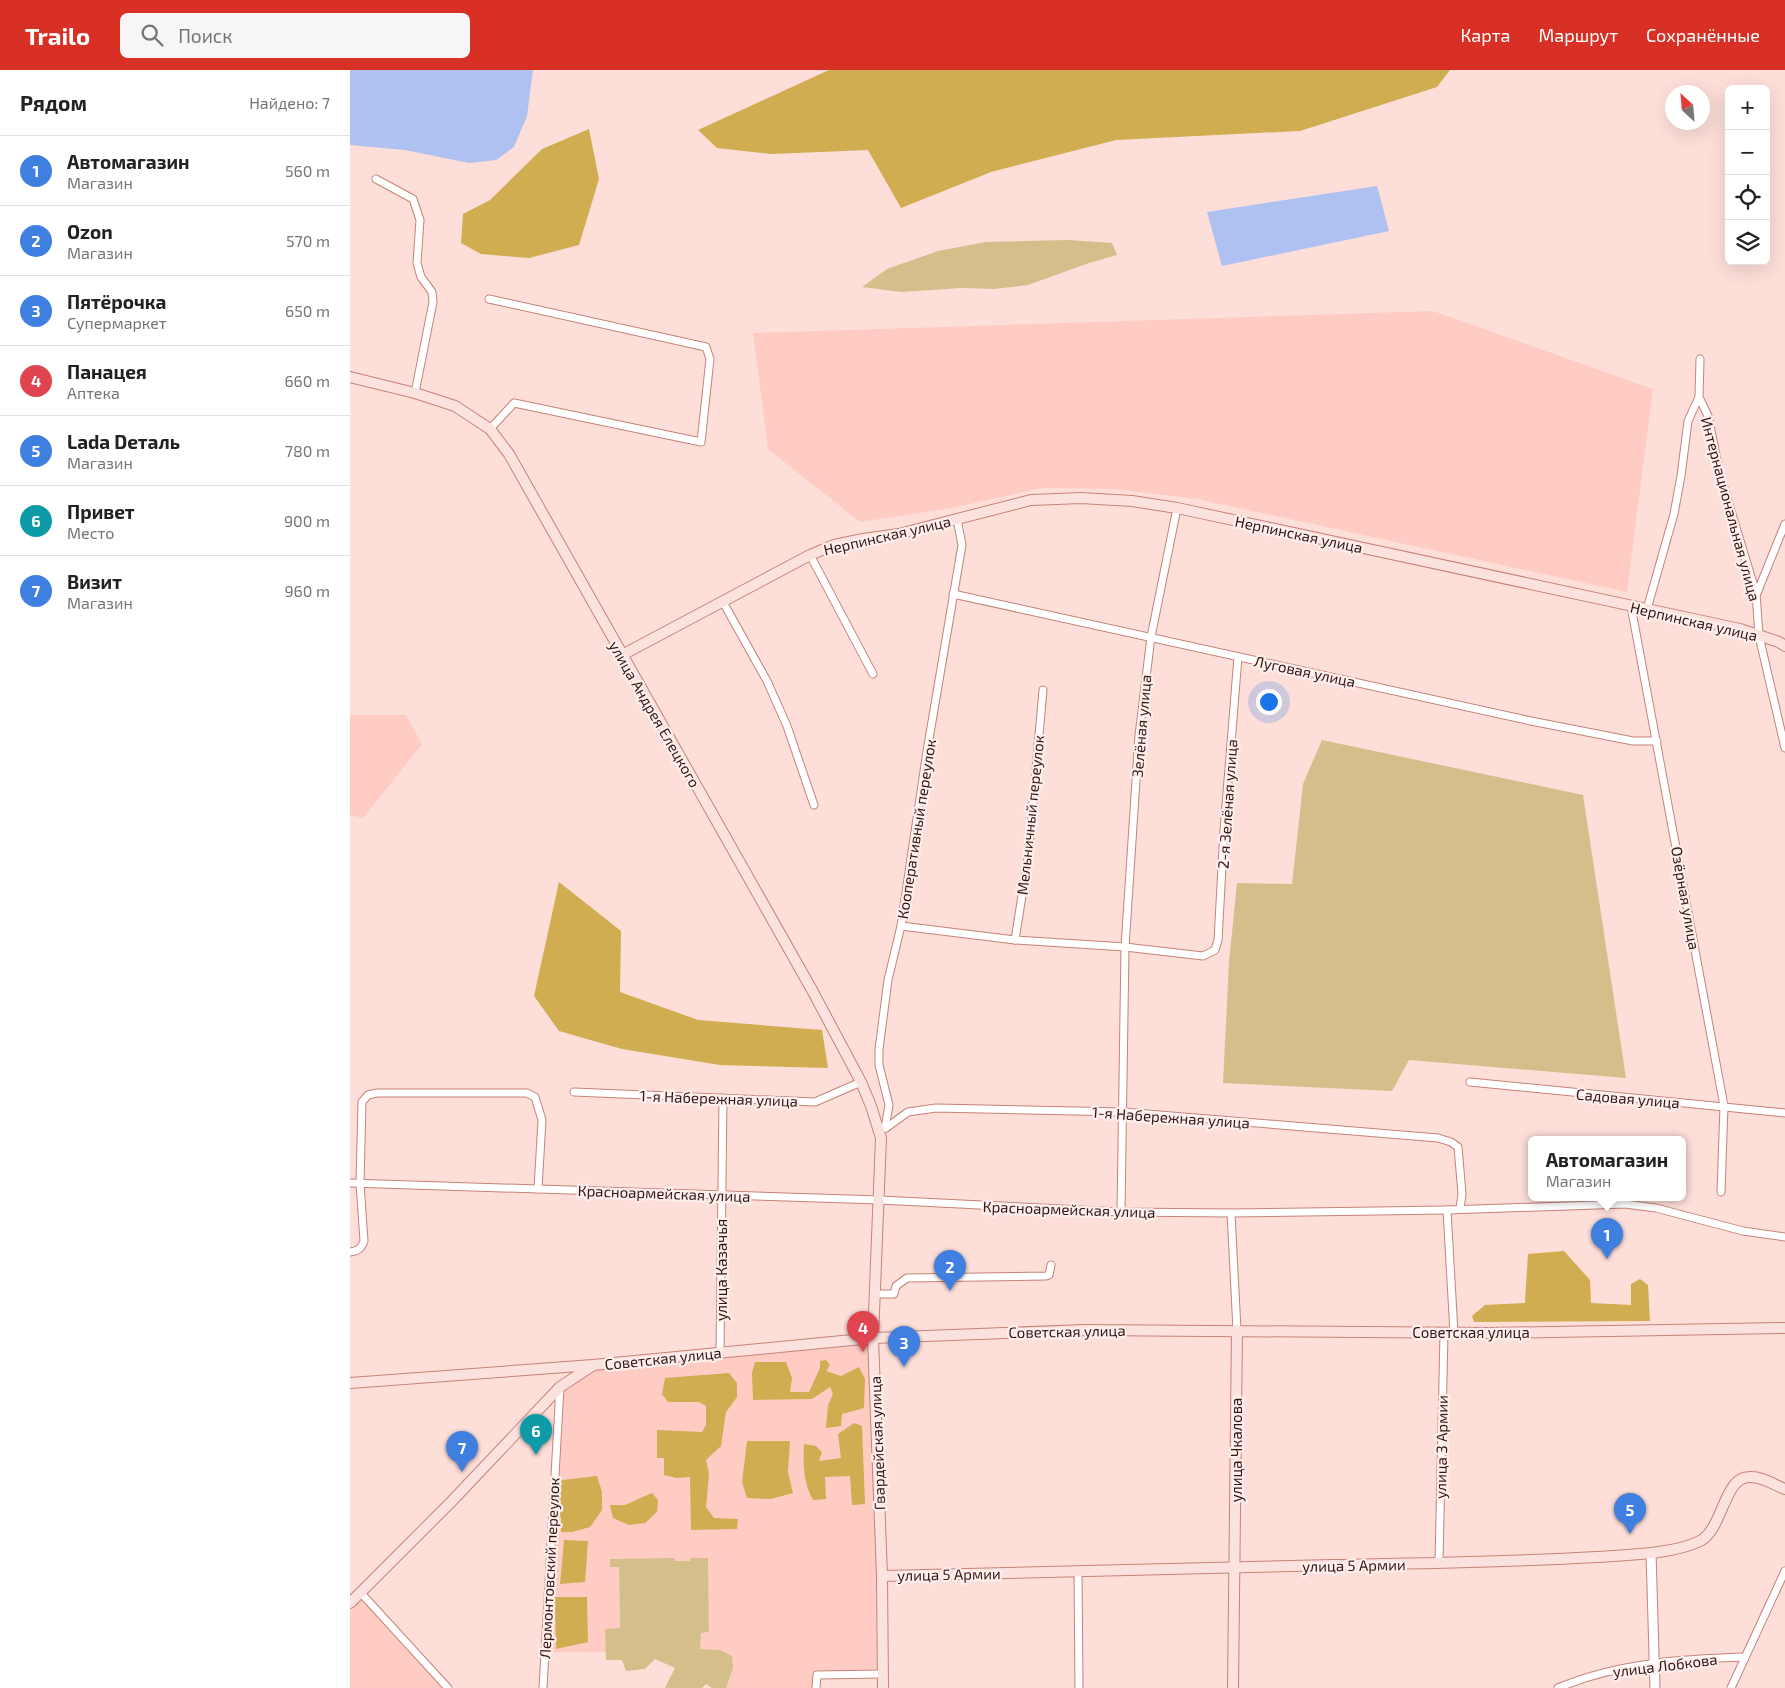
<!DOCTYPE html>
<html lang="ru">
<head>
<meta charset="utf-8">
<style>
  :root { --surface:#fff; --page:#f6f6f6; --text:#222; --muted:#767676; --line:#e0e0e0; --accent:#d93025 }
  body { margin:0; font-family:"Exo 2",sans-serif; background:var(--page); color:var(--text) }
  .controls { position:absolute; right:15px; top:15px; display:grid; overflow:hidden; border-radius:8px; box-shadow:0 5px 20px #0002 }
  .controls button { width:45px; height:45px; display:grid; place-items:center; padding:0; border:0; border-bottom:1px solid var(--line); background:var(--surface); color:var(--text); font:25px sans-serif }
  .compass { position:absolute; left:1315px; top:15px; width:45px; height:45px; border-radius:50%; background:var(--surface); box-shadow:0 5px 20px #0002; rotate:334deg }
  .you { position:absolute; left:918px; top:631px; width:18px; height:18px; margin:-12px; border:4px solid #fff; border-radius:50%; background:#1a73e8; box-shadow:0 0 0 8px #1a73e833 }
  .badge { display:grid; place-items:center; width:32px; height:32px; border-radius:50%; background:var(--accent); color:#fff; font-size:16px; font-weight:700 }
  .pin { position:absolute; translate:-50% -41px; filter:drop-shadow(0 1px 2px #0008) }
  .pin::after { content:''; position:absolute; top:26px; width:18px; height:15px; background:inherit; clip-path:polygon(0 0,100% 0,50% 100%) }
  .popup { position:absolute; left:1178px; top:1066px; width:158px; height:65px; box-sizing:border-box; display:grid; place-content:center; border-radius:8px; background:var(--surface); filter:drop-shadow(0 1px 4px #0005); font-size:16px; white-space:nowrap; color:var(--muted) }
  .popup b { font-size:19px; color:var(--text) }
  .popup::after { content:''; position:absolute; left:50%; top:100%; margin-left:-10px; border:10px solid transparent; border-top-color:var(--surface) }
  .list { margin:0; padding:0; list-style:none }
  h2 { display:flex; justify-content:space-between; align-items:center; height:65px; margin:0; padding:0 20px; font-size:21px }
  h2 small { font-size:16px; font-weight:400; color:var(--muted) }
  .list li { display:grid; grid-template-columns:32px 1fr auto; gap:15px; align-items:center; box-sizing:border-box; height:70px; padding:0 20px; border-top:1px solid var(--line) }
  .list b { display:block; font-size:19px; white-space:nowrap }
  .list p { margin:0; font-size:16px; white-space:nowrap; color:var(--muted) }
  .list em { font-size:16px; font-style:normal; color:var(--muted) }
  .icon { flex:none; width:28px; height:28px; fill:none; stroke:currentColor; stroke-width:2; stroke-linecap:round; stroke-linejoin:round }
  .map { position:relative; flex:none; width:1435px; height:1618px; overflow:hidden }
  header { display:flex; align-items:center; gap:30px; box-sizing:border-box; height:70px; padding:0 25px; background:var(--accent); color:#fff }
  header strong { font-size:24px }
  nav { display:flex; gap:28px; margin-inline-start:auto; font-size:18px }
  .search { width:350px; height:45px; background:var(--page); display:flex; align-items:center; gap:12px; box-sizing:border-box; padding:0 18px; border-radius:8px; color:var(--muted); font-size:19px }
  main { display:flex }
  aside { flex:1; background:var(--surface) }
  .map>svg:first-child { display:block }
  .built { fill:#ffccc4 }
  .green { fill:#d4bf8b }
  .forest { fill:#cfad50 }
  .water { fill:#afc1f1 }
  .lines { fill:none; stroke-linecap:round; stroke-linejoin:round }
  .minor-casing { stroke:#c78277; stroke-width:9 }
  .tertiary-casing { stroke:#c78277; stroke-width:11 }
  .secondary-casing { stroke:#c78277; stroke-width:12 }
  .minor { stroke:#fff; stroke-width:7 }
  .tertiary { stroke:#fff; stroke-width:9 }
  .secondary { stroke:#fce2de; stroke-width:10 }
  .labels { text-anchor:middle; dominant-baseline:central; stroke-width:4.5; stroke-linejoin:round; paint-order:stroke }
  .street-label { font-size:15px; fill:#311613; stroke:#ffefec }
</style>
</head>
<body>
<header>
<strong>Trailo</strong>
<div class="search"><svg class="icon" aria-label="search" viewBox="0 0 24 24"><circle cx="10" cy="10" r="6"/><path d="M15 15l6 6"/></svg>Поиск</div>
<nav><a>Карта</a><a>Маршрут</a><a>Сохранённые</a></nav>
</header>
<main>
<aside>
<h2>Рядом<small>Найдено: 7</small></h2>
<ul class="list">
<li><span class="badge" style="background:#3f7fe0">1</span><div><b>Автомагазин</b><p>Магазин</p></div><em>560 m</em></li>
<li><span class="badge" style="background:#3f7fe0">2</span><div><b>Ozon</b><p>Магазин</p></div><em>570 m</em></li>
<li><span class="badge" style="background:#3f7fe0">3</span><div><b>Пятёрочка</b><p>Супермаркет</p></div><em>650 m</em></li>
<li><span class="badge" style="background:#e0444e">4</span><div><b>Панацея</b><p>Аптека</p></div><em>660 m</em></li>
<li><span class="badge" style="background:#3f7fe0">5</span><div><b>Lada Dеталь</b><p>Магазин</p></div><em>780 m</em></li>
<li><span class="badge" style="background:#0f9aa8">6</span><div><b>Привет</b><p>Место</p></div><em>900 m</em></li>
<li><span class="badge" style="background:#3f7fe0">7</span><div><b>Визит</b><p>Магазин</p></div><em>960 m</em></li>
</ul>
</aside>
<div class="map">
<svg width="1435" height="1618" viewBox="0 0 1435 1618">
  <rect width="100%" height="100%" fill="#fdded9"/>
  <g class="built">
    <path d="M1083,241L1303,319L1277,522L847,429L763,419L692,418L602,438L510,452L418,379L403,263Z"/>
    <path d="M0,645H56L72,674L13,748L0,745Z"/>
    <path d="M523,1268L533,1604L467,1605L466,1618H374L370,1580H350L351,1563L359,1562L358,1488H341V1491H324V1489L269,1497L270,1559H255L256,1582H195L210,1317L243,1295Z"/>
    <path d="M11,1523L98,1618H0V1533Z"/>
  </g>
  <g class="green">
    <path d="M718,170L762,173L767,185L739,193L678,215L644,219L611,218L551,222L512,217L537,199L588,181L636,172Z"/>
    <path d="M972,670L1233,725L1276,1008L1059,990L1042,1021L873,1013L879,892L887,813L942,814L953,714Z"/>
    <path d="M324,1488L325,1491H340L341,1488H358L359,1562L351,1563L350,1579L370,1580L382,1586L383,1598L376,1618H362L356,1614L352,1618H315L325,1598L305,1589L295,1599L276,1601L272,1590H256L255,1559L270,1558L269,1497H260V1489Z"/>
  </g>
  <g class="forest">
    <path d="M479,0H1100L1087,17L950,61L766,70L641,102L551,138L518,80L422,84L367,78L348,60Z"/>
    <path d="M239,59L249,109L229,175L179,188L131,184L111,173L113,144L140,130L192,79Z"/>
    <path d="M209,812L271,861L270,922L348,950L472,960L478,998L370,995L272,979L209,961L184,926Z"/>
    <path d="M1214,1181L1240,1210L1241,1233L1281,1235V1214L1290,1209L1298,1215L1300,1251L1124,1252L1122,1246L1135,1235L1175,1233L1178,1184Z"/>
    <path d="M476,1290L480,1295L476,1301L491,1306L509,1297L515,1309L514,1338L492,1344L491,1356L476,1358L478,1335L483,1324L480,1317L462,1329L403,1330L402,1303L405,1292H436L442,1308L440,1322H459L470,1298V1291Z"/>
    <path d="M379,1303L387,1313V1327L376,1342L371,1376L356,1390L359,1404L356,1437L364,1448L388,1449L387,1459L341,1460L340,1407L326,1408L314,1405V1388H307V1360L352,1362L356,1355V1336L349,1332H318L312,1324L315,1308Z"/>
    <path d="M504,1353L512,1356L515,1434L502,1435L500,1406L475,1407L476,1429L463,1430C453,1412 453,1394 454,1374L466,1376L472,1382L469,1391L491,1388L488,1364Z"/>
    <path d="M397,1371H440L438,1402L443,1423L421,1429L397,1428L392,1412Z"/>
    <path d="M247,1406L252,1422V1440L240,1457L222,1462H211V1447L203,1443L204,1411Z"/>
    <path d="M302,1423L308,1430L307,1442L295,1453L279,1455L263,1448L260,1435H275Z"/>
    <path d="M214,1470L238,1471L235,1512L210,1514Z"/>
    <path d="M205,1527H237L238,1572L206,1579Z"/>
  </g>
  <g class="water">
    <path d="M0,0H183L177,46L164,77L146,90L119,93L55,80L0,75Z"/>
    <path d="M1027,116L1039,161L872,196L857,142Z"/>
  </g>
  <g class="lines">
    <g class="minor-casing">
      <g id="minor">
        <path d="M26,109L63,129L70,150L67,193L71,207L82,222L83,232L65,323"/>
        <path d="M139,229L356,277L360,289L351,372L164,333L140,359"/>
        <path d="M1350,289L1349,327L1358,346L1370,405L1406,523L1409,566L1435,678"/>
        <path d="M460,485L523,604"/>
        <path d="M1407,523L1435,454"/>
        <path d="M603,524L1181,651L1283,671H1307"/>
        <path d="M373,532L417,611L437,656L464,735"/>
        <path d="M1281,536L1374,1036L1371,1122"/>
        <path d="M1297,539L1324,444L1331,406L1338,351L1349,327"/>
        <path d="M551,856L665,870L775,877L853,886L865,880L868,870L874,760L888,587"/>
        <path d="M665,870L678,788L693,620"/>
        <path d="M1120,1012L1435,1043"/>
        <path d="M224,1022L465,1032L511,1012"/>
        <path d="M535,1058L539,1035L529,995V979L538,910L551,856L577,681L612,475L607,449"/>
        <path d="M536,1058L558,1042L586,1038L773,1042L1088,1068L1101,1072L1108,1077L1112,1124L1110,1139"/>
        <path d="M0,1113L530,1130L771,1142L881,1143L1097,1140L1275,1134L1306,1138L1393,1161L1435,1167"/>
        <path d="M1097,1140L1104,1263"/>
        <path d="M771,1142L775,877L789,665L801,567L827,438"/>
        <path d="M881,1143L887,1260"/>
        <path d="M0,1182C8,1181 11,1179 14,1171L10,1113L12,1032L18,1025L27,1023H177L185,1027L192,1050L188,1119"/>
        <path d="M525,1224H544L546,1216L557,1208L696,1206L699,1205L701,1195"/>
        <path d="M370,1283L373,1028"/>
        <path d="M1089,1492L1094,1263"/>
        <path d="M728,1501L729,1618"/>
        <path d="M11,1523L98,1618"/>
        <path d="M193,1618L210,1317"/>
        <path d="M466,1618L467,1605L533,1604"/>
        <path d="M1208,1618C1267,1593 1331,1589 1395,1587"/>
        <path d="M1381,1618L1435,1501"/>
      </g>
    </g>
    <g class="tertiary-casing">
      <path id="tertiary" d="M1301,1483L1305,1618"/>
    </g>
    <g class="secondary-casing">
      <g id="secondary">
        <path d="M0,307L65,323L105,336L140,359L159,384L462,920L511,1012L521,1036L531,1068L523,1268L532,1506L533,1618"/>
        <path d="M272,585L460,485L484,475L513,469L549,464L681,430L731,428L782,431L827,438L1390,559L1429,572L1435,576"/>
        <path d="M0,1313L243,1295L523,1268L736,1260L1138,1263L1435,1258"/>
        <path d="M532,1506C682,1502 832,1499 982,1495C1071,1493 1159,1492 1247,1487C1277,1485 1324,1484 1350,1471C1373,1459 1374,1407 1399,1407C1412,1406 1424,1415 1435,1419"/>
        <path d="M0,1533L102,1431L210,1317L242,1296"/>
        <path d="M883,1618L887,1260"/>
      </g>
    </g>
    <use href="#minor" class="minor"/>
    <use href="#tertiary" class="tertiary"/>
    <use href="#secondary" class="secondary"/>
  </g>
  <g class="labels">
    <g class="street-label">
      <text transform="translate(1381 439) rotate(75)">Интернациональная улица</text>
      <text transform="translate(949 464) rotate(12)">Нерпинская улица</text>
      <text transform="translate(537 465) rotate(-13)">Нерпинская улица</text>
      <text transform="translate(1344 551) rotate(13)">Нерпинская улица</text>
      <text transform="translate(955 601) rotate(12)">Луговая улица</text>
      <text transform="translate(305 644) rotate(60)">улица Андрея Елецкого</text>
      <text transform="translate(791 656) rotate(-85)">Зелёная улица</text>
      <text transform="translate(877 734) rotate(-86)">2-я Зелёная улица</text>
      <text transform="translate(680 745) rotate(-84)">Мельничный переулок</text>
      <text transform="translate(566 759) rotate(-81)">Кооперативный переулок</text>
      <text transform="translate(1336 828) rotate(80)">Озёрная улица</text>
      <text transform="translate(369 1028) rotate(2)">1-я Набережная улица</text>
      <text transform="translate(1278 1028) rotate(5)">Садовая улица</text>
      <text transform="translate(821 1047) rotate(4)">1-я Набережная улица</text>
      <text transform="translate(314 1123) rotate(2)">Красноармейская улица</text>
      <text transform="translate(719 1139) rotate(2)">Красноармейская улица</text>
      <text transform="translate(371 1200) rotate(-90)">улица Казачья</text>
      <text transform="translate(717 1261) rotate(-1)">Советская улица</text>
      <text x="1121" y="1262">Советская улица</text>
      <text transform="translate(313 1288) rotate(-6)">Советская улица</text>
      <text transform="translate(527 1373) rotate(-92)">Гвардейская улица</text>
      <text transform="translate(1091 1377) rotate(-89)">улица 3 Армии</text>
      <text transform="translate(886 1380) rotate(-90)">улица Чкалова</text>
      <text transform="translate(1004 1495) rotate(-1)">улица 5 Армии</text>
      <text transform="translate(199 1498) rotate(-87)">Лермонтовский переулок</text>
      <text transform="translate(599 1504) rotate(-1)">улица 5 Армии</text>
      <text transform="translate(1315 1595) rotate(-7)">улица Лобкова</text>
    </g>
  </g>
</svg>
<div class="controls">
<button>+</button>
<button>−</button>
<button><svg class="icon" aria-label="locate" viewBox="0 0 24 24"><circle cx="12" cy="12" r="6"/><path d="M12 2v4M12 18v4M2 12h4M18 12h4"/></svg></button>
<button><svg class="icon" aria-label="layers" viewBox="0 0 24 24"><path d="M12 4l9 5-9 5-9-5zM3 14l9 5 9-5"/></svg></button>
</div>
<svg class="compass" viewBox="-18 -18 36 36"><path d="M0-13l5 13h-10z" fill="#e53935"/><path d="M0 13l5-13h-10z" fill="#767676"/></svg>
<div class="you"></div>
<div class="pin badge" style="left:1257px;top:1189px;background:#3f7fe0">1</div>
<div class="popup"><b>Автомагазин</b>Магазин</div>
<div class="pin badge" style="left:600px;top:1221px;background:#3f7fe0">2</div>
<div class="pin badge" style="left:554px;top:1297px;background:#3f7fe0">3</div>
<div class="pin badge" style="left:513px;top:1282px;background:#e0444e">4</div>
<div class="pin badge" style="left:1280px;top:1464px;background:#3f7fe0">5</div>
<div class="pin badge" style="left:186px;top:1385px;background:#0f9aa8">6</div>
<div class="pin badge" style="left:112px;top:1402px;background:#3f7fe0">7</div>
</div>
</main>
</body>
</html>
